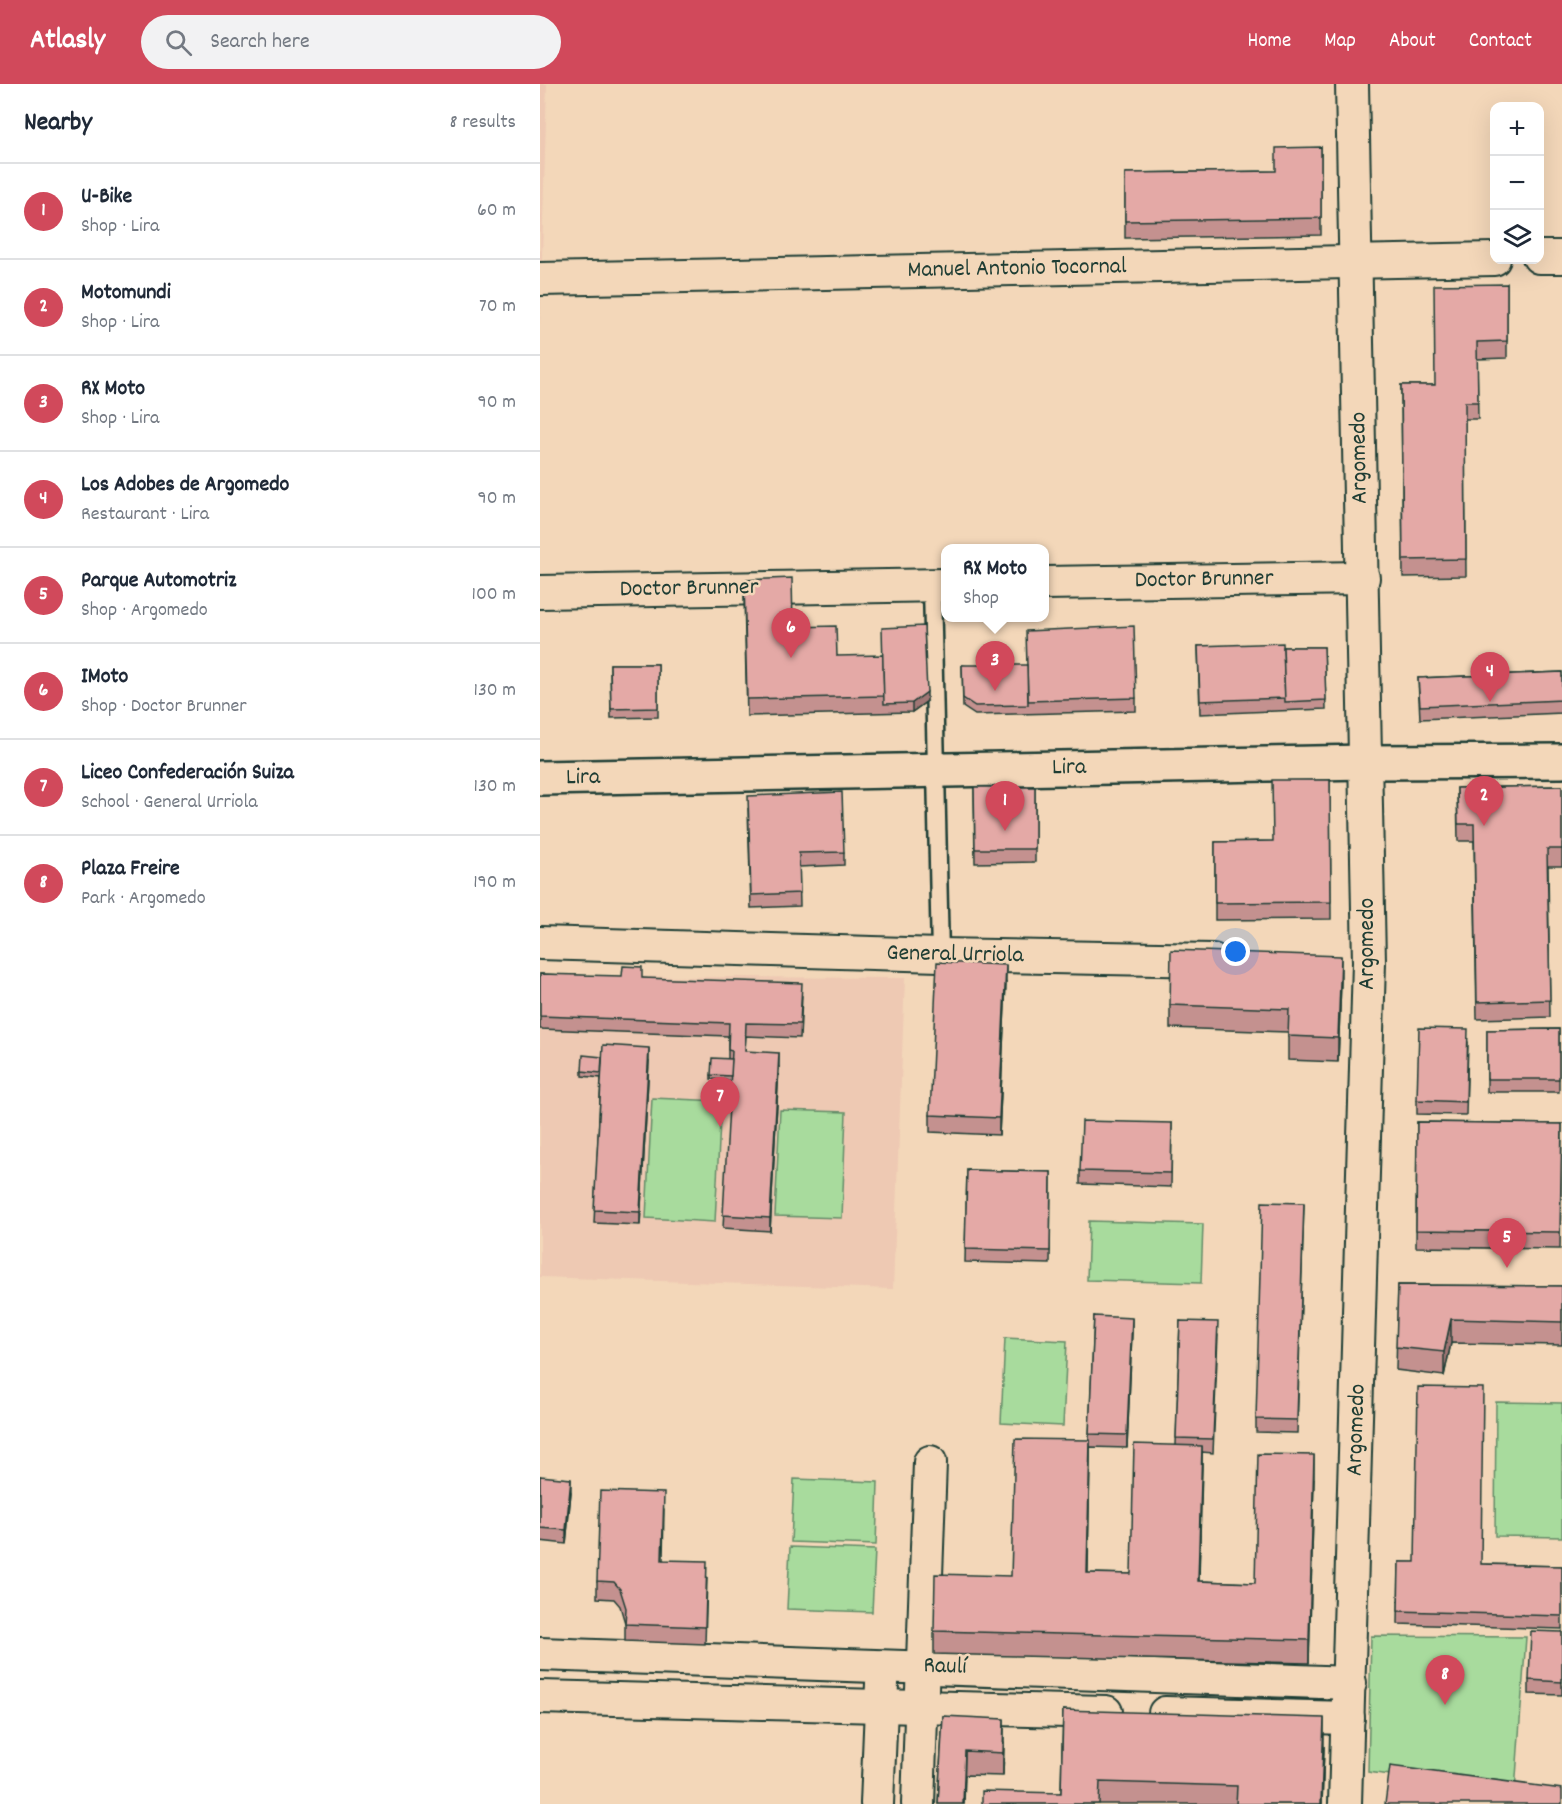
<!DOCTYPE html>
<html lang="en">
<head>
<meta charset="utf-8">
<style>
  :root { --surface:#fff; --page:#f2f2f3; --text:#1f2937; --muted:#747a83; --line:#e0e1e3; --accent:#d1495b }
  body { margin:0; font-family:Dekko,sans-serif; background:var(--page); color:var(--text) }
  .controls { position:absolute; right:18px; top:18px; display:grid; overflow:hidden; border-radius:12px; box-shadow:0 6px 24px #0002 }
  .controls button { width:54px; height:54px; display:grid; place-items:center; padding:0; border:0; border-bottom:2px solid var(--line); background:var(--surface); color:var(--text); font:30px sans-serif }
  .you { position:absolute; left:696px; top:868px; width:21px; height:21px; margin:-15px; border:4px solid #fff; border-radius:50%; background:#1a73e8; box-shadow:0 0 0 9px #1a73e833 }
  .badge { display:grid; place-items:center; width:39px; height:39px; border-radius:50%; background:var(--accent); color:#fff; font-size:20px; font-weight:700 }
  .pin { position:absolute; translate:-50% -50px; filter:drop-shadow(0 2px 3px #0008) }
  .pin::after { content:''; position:absolute; top:32px; width:21px; height:18px; background:inherit; clip-path:polygon(0 0,100% 0,50% 100%) }
  .popup { position:absolute; left:401px; top:460px; width:108px; height:78px; box-sizing:border-box; display:grid; place-content:center; border-radius:12px; background:var(--surface); filter:drop-shadow(0 2px 4px #0005); font-size:20px; white-space:nowrap; color:var(--muted) }
  .popup b { font-size:22px; color:var(--text) }
  .popup::after { content:''; position:absolute; left:50%; top:100%; margin-left:-12px; border:12px solid transparent; border-top-color:var(--surface) }
  .list { margin:0; padding:0; list-style:none }
  h2 { display:flex; justify-content:space-between; align-items:center; height:78px; margin:0; padding:0 24px; font-size:26px }
  h2 small { font-size:20px; font-weight:400; color:var(--muted) }
  .list li { display:grid; grid-template-columns:39px 1fr auto; gap:18px; align-items:center; box-sizing:border-box; height:96px; padding:0 24px; border-top:2px solid var(--line) }
  .list b { display:block; font-size:22px; white-space:nowrap }
  .list p { margin:0; font-size:20px; white-space:nowrap; color:var(--muted) }
  .list em { font-size:20px; font-style:normal; color:var(--muted) }
  .icon { flex:none; width:33px; height:33px; fill:none; stroke:currentColor; stroke-width:2; stroke-linecap:round; stroke-linejoin:round }
  .map { position:relative; flex:none; width:1022px; height:1720px; overflow:hidden }
  header { display:flex; align-items:center; gap:36px; box-sizing:border-box; height:84px; padding:0 30px; background:var(--accent); color:#fff }
  header strong { font-size:28px }
  nav { display:flex; gap:33px; margin-inline-start:auto; font-size:21px }
  .search { width:420px; height:54px; background:var(--page); display:flex; align-items:center; gap:15px; box-sizing:border-box; padding:0 21px; border-radius:33px; color:var(--muted); font-size:22px }
  main { display:flex }
  aside { flex:1; background:var(--surface) }
  .map>svg:first-child { display:block }
  .built { fill:#eec9b3 }
  .green { fill:#a8db9d; stroke:#648c68; stroke-width:1.5 }
  .lines { fill:none; stroke-linecap:round; stroke-linejoin:round }
  .lane-casing { stroke:#1f3d34; stroke-width:21 }
  .street-casing { stroke:#1f3d34; stroke-width:36 }
  .secondary-casing { stroke:#1f3d34; stroke-width:38 }
  .lane { stroke:#f3d7b9; stroke-width:16 }
  .street { stroke:#f3d7b9; stroke-width:32 }
  .secondary { stroke:#f3d7b9; stroke-width:33 }
  .wall { fill:#c4918f; stroke:#1f3d34; stroke-width:1.5 }
  .shaded-wall { fill:#a07674; stroke:#1f3d34; stroke-width:1.5 }
  .building { fill:#e4a9a6; stroke:#1f3d34; stroke-width:1.5 }
  .labels { text-anchor:middle; dominant-baseline:central; stroke-width:5; stroke-linejoin:round; paint-order:stroke }
  .street-label { font-size:24px; fill:#1f3d34; stroke:#f3d7b9 }
</style>
</head>
<body>
<header>
<strong>Atlasly</strong>
<div class="search"><svg class="icon" aria-label="search" viewBox="0 0 24 24"><circle cx="10" cy="10" r="6"/><path d="M15 15l6 6"/></svg>Search here</div>
<nav><a>Home</a><a>Map</a><a>About</a><a>Contact</a></nav>
</header>
<main>
<aside>
<h2>Nearby<small>8 results</small></h2>
<ul class="list">
<li><span class="badge">1</span><div><b>U-Bike</b><p>Shop · Lira</p></div><em>60 m</em></li>
<li><span class="badge">2</span><div><b>Motomundi</b><p>Shop · Lira</p></div><em>70 m</em></li>
<li><span class="badge">3</span><div><b>RX Moto</b><p>Shop · Lira</p></div><em>90 m</em></li>
<li><span class="badge">4</span><div><b>Los Adobes de Argomedo</b><p>Restaurant · Lira</p></div><em>90 m</em></li>
<li><span class="badge">5</span><div><b>Parque Automotriz</b><p>Shop · Argomedo</p></div><em>100 m</em></li>
<li><span class="badge">6</span><div><b>IMoto</b><p>Shop · Doctor Brunner</p></div><em>130 m</em></li>
<li><span class="badge">7</span><div><b>Liceo Confederación Suiza</b><p>School · General Urriola</p></div><em>130 m</em></li>
<li><span class="badge">8</span><div><b>Plaza Freire</b><p>Park · Argomedo</p></div><em>190 m</em></li>
</ul>
</aside>
<div class="map">
<svg width="1022" height="1720" viewBox="0 0 1022 1720">
  <rect width="100%" height="100%" fill="#f3d7b9"/>
  <filter id="ink" filterUnits="userSpaceOnUse"><feTurbulence type="fractalNoise" baseFrequency=".0167" numOctaves="2"/><feDisplacementMap in="SourceGraphic" scale="12" xChannelSelector="R" yChannelSelector="G"/><feConvolveMatrix kernelMatrix="1 2 1 2 8 2 1 2 1" color-interpolation-filters="sRGB"/></filter>
  <g filter="url(#ink)">
    <g class="built">
      <path d="M0,0H7L0,241Z"/>
      <path d="M0,892L365,894L353,1205L0,1193Z"/>
    </g>
    <g class="green">
      <path d="M112,1014L181,1017L175,1138L106,1134Z"/>
      <path d="M240,1026L306,1028L302,1134L235,1132Z"/>
      <path d="M549,1137L663,1140L661,1199L547,1196Z"/>
      <path d="M465,1254L527,1257L523,1342L461,1339Z"/>
      <path d="M956,1318L1022,1319V1453L955,1452Z"/>
      <path d="M254,1395L338,1398L336,1461L251,1458Z"/>
      <path d="M250,1463L335,1466L332,1528L247,1525Z"/>
      <path d="M831,1552L986,1553L975,1707L828,1688Z"/>
    </g>
    <g class="lines">
      <g class="lane-casing">
        <path id="lane" d="M392,501L400,871"/>
      </g>
      <g class="street-casing">
        <g id="street">
          <path d="M999,173H1022"/>
          <path d="M0,195L954,175"/>
          <path d="M504,499L823,494"/>
          <path d="M0,508L406,501"/>
          <path d="M0,859L400,871L673,876"/>
          <path d="M0,1570L810,1599"/>
          <path d="M0,1613L566,1628"/>
          <path d="M625,1629L808,1634"/>
          <path d="M337,1720L342,1599"/>
          <path d="M378,1720L390,1378"/>
          <path d="M805,1720L829,878L812,0"/>
        </g>
      </g>
      <g class="secondary-casing">
        <path id="secondary" d="M0,694L826,678L1022,677"/>
      </g>
      <use href="#lane" class="lane"/>
      <use href="#street" class="street"/>
      <use href="#secondary" class="secondary"/>
    </g>
    <g class="wall">
      <path d="M781,63V151L585,154V89L736,87Z"/>
      <path d="M967,200V274L937,275L938,335H925L926,492L863,493L861,301H895Z"/>
      <path d="M204,513L253,543L297,572L387,617L372,628L207,632Z"/>
      <path d="M658,562L743,563H784L786,625L660,630Z"/>
      <path d="M70,580H118V633L71,634Z"/>
      <path d="M422,581L596,614V627L435,631L423,623Z"/>
      <path d="M1022,588V629L880,635L878,594Z"/>
      <path d="M790,696L791,835L675,836V758L733,757Z"/>
      <path d="M1022,702V782H1008L1010,933L937,935L934,757H918L917,704Z"/>
      <path d="M434,703H495V778L435,779Z"/>
      <path d="M208,725L304,768V781L259,783L260,822L211,824Z"/>
      <path d="M0,890L102,894L262,912L260,954L206,952L205,967L239,983L230,1147L183,1144L191,997L171,995V991L188,975V952L0,945Z"/>
      <path d="M801,896L798,978L748,976V948L630,944V921Z"/>
      <path d="M466,898L459,1051L390,1048V1031Z"/>
      <path d="M1019,945V1008H947V946Z"/>
      <path d="M928,959L926,1031L877,1030V1016Z"/>
      <path d="M109,977L100,1141L54,1139L61,994L42,992V987Z"/>
      <path d="M877,1038L1022,1040L1020,1165L876,1163Z"/>
      <path d="M632,1039L631,1103L540,1100V1087Z"/>
      <path d="M427,1086L511,1088L510,1180L425,1178Z"/>
      <path d="M764,1119L757,1349L716,1348V1335Z"/>
      <path d="M858,1201L1022,1202V1261L911,1259L904,1292L856,1286Z"/>
      <path d="M554,1232L592,1247L587,1364L550,1363L548,1489L591,1490L636,1361L640,1237L678,1251L673,1369L662,1368L659,1497L715,1499L774,1394L769,1579L394,1570V1547L471,1492L549,1356Z"/>
      <path d="M0,1392L31,1408L26,1460L0,1457Z"/>
      <path d="M124,1426L123,1476L167,1494L165,1560L85,1557V1539L80,1522L74,1515L57,1514V1497Z"/>
      <path d="M859,1478L1022,1482V1545L858,1540Z"/>
      <path d="M1022,1548V1611L989,1610V1596Z"/>
      <path d="M523,1626L784,1663L782,1720H442L521,1709Z"/>
      <path d="M403,1632L464,1658L463,1692L425,1691L424,1720H398Z"/>
    </g>
    <g class="shaded-wall">
      <path d="M387,608V617L372,628V619Z"/>
      <path d="M801,872V896L798,978V954Z"/>
      <path d="M466,881V898L459,1051V1034Z"/>
      <path d="M109,964V977L100,1141V1128Z"/>
      <path d="M239,969V983L230,1147V1134Z"/>
      <path d="M592,1234V1247L587,1364V1351Z"/>
      <path d="M911,1235V1259L904,1292V1268Z"/>
      <path d="M550,1356V1380L547,1513V1489Z"/>
      <path d="M662,1362V1385L658,1521V1497Z"/>
      <path d="M774,1371V1394L769,1579V1556Z"/>
      <path d="M31,1395V1408L26,1460V1446Z"/>
      <path d="M784,1634V1663L782,1720H781Z"/>
      <path d="M464,1635V1658L463,1692V1669Z"/>
      <path d="M425,1667L424,1720H423Z"/>
    </g>
    <g class="building">
      <path d="M781,63V134L585,137V89L736,87V64Z"/>
      <path d="M967,200V257L937,258L938,318H925L926,475L863,476L861,301H895L894,201Z"/>
      <path d="M252,494L253,543L296,542L297,572L343,571L344,612L207,615L204,496Z"/>
      <path d="M384,542L387,608L372,619L344,620L342,544Z"/>
      <path d="M594,542L596,614L488,617L486,547Z"/>
      <path d="M743,559L745,614L660,617L658,562Z"/>
      <path d="M743,563H784L786,616L745,618Z"/>
      <path d="M70,580H118V624L71,625Z"/>
      <path d="M422,581H487L488,621L435,622L423,614Z"/>
      <path d="M1022,588V616L880,622L878,594Z"/>
      <path d="M732,696H790L791,818L675,819V758L733,757Z"/>
      <path d="M1022,702V765H1007L1010,916L937,918L934,740H918L917,704Z"/>
      <path d="M434,703H495V765H435Z"/>
      <path d="M302,708L304,768L259,769L260,809L211,811L208,712Z"/>
      <path d="M631,866L801,872L798,954L748,952L749,925L630,921Z"/>
      <path d="M397,878L466,881L459,1034L390,1031Z"/>
      <path d="M83,882L102,883V894L262,899L260,940L206,939L205,967L239,969L230,1134L183,1131L192,967L188,966L189,939L0,932V890L82,892Z"/>
      <path d="M879,944L928,945L926,1018L877,1016Z"/>
      <path d="M1019,945V995H947V946Z"/>
      <path d="M63,961L109,964L100,1128L54,1126Z"/>
      <path d="M43,971L62,973L61,989L42,987Z"/>
      <path d="M172,974L192,975L191,992L171,991Z"/>
      <path d="M542,1037L632,1039L631,1089L540,1087Z"/>
      <path d="M877,1038L1022,1040L1020,1148L876,1146Z"/>
      <path d="M427,1086L511,1088L510,1167L425,1165Z"/>
      <path d="M722,1118L764,1119L757,1336L716,1335Z"/>
      <path d="M858,1201L1022,1202V1238L911,1235L904,1268L856,1263Z"/>
      <path d="M554,1232L592,1234L587,1351L549,1350Z"/>
      <path d="M640,1237L678,1238L673,1355L636,1354Z"/>
      <path d="M878,1303L943,1304L941,1480L1022,1482V1532L858,1527L859,1478H875Z"/>
      <path d="M475,1355L550,1356L547,1489L591,1490L594,1360L662,1362L658,1497L715,1499L718,1370L774,1371L769,1556L394,1547L395,1490L471,1492Z"/>
      <path d="M0,1392L31,1395L26,1446L0,1444Z"/>
      <path d="M60,1407L124,1409L122,1476L167,1477L165,1543L85,1540L86,1524L80,1505L74,1498L57,1497Z"/>
      <path d="M991,1547L1022,1548V1598L989,1596Z"/>
      <path d="M523,1626L784,1634L781,1720H696L697,1702L560,1698L559,1720H442V1707L521,1709Z"/>
      <path d="M403,1632L464,1635L463,1669L425,1667L423,1720H398Z"/>
      <path d="M850,1682L1022,1705V1720H845Z"/>
    </g>
  </g>
  <g class="labels">
    <g class="street-label">
      <text transform="translate(477 185) rotate(-1)">Manuel Antonio Tocornal</text>
      <text transform="translate(820 374) rotate(-91)">Argomedo</text>
      <text transform="translate(664 496) rotate(-1)">Doctor Brunner</text>
      <text transform="translate(149 505) rotate(-1)">Doctor Brunner</text>
      <text transform="translate(529 684) rotate(-1)">Lira</text>
      <text transform="translate(43 694) rotate(-1)">Lira</text>
      <text transform="translate(828 860) rotate(-90)">Argomedo</text>
      <text transform="translate(415 871) rotate(1)">General Urriola</text>
      <text transform="translate(817 1346) rotate(-88)">Argomedo</text>
      <text transform="translate(405 1583) rotate(2)">Raulí</text>
    </g>
  </g>
</svg>
<div class="controls">
<button>+</button>
<button>−</button>
<button><svg class="icon" aria-label="layers" viewBox="0 0 24 24"><path d="M12 4l9 5-9 5-9-5zM3 14l9 5 9-5"/></svg></button>
</div>
<div class="you"></div>
<div class="pin badge" style="left:465px;top:747px">1</div>
<div class="pin badge" style="left:944px;top:742px">2</div>
<div class="pin badge" style="left:455px;top:607px">3</div>
<div class="popup"><b>RX Moto</b>Shop</div>
<div class="pin badge" style="left:950px;top:618px">4</div>
<div class="pin badge" style="left:967px;top:1184px">5</div>
<div class="pin badge" style="left:251px;top:574px">6</div>
<div class="pin badge" style="left:180px;top:1043px">7</div>
<div class="pin badge" style="left:905px;top:1621px">8</div>
</div>
</main>
</body>
</html>
